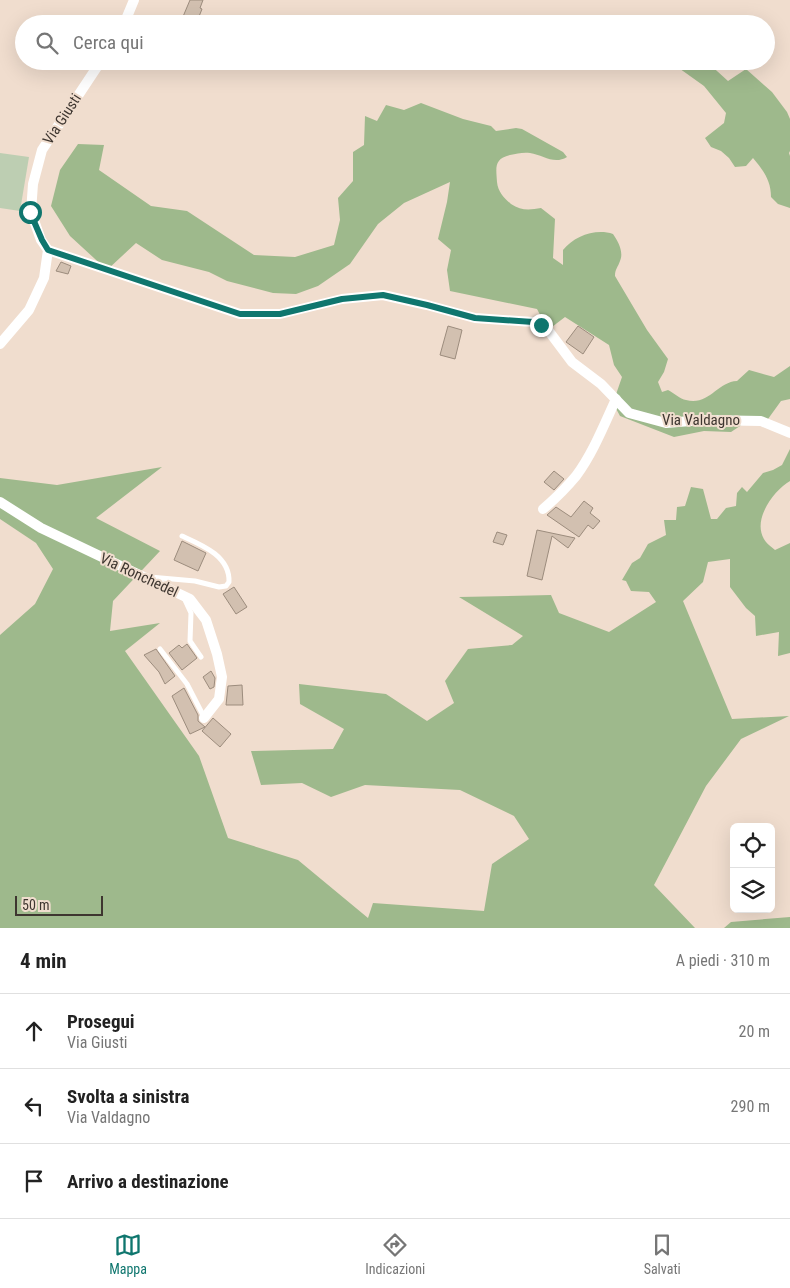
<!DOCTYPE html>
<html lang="it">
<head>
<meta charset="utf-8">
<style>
  :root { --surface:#fff; --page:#f6f6f6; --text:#222; --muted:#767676; --line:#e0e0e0; --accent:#0f766e }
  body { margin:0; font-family:"Roboto Condensed",sans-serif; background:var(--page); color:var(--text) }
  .controls { position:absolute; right:15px; bottom:15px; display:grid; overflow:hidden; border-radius:8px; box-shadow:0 5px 20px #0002 }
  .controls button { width:45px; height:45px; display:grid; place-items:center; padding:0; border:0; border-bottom:1px solid var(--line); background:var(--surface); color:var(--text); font:25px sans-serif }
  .scale { position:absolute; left:15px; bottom:12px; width:88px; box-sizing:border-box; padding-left:5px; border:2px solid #3e3630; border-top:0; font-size:14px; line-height:18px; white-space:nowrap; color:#3e3630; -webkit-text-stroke:4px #f0ddce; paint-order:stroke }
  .stop { position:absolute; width:15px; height:15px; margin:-11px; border:4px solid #0f766e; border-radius:50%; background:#fff }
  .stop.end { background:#0f766e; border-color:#fff; box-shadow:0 1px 5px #0008 }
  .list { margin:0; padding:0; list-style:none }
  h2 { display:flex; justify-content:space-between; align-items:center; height:65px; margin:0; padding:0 20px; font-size:21px }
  h2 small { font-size:16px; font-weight:400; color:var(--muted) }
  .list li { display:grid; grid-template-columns:32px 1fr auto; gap:15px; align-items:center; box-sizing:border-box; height:75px; padding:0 20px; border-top:1px solid var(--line) }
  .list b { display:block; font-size:19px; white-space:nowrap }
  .list p { margin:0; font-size:16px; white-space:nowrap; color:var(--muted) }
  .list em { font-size:16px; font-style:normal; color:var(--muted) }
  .icon { flex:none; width:28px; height:28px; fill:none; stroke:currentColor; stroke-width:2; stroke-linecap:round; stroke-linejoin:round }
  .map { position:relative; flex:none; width:790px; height:928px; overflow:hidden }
  .search { position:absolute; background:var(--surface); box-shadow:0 5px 20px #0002; left:15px; right:15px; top:15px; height:55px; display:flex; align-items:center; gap:12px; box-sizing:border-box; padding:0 18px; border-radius:28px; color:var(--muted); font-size:19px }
  .sheet { height:290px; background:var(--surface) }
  nav { display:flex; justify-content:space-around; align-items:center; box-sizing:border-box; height:70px; border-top:1px solid var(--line); background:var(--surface); font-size:14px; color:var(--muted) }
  nav a { display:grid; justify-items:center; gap:2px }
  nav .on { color:var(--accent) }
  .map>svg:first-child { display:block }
  .green { fill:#bdceb2 }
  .forest { fill:#9eb98c }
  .building { fill:#d2c0b0; stroke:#9c8c7d }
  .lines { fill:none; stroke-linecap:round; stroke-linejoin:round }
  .lane { stroke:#fff; stroke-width:5 }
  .street { stroke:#fff; stroke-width:10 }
  .route { stroke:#0f766e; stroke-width:6 }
  .labels { text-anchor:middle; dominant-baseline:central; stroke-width:4; stroke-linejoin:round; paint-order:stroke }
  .street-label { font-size:15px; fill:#3e3630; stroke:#f0ddce }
</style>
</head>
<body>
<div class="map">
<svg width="790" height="928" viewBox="0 0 790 928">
  <rect width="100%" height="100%" fill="#f0ddce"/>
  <path class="green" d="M0,153L29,157L20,211L0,208Z"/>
  <g class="forest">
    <path d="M669,61H706L728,81L746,69L772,92L787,112L790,119V151L789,153L790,156V208L778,204L771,197C771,180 763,170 753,158L746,166L735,167L729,158L721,151L711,147L705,138L724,123L726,113L704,86Z"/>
    <path d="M421,103L463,119L491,126L496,131L516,128L522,129L563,152L567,157C554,165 543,155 530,153C522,152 517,154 510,155C494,159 496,167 497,182C498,192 504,198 511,204C521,211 530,210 541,208L555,219L553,258L563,265V250C574,236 596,228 613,234C618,241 624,252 620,261C618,267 615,269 615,276L647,330L668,359L664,372L658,382L662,392L668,390C674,393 680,399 686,400C709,406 717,382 737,381L749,370L774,377L790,366V399L781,401L768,419L749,420L731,432L704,431L674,437L620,416L613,403L622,377L614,365L609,345L565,317L548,330L537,309L450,291L447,270L451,250L438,239L447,202L450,182L404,203L378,224L350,264L318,286L296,294L273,293L227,281L209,272L162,260L136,243L107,270L70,236L51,206L60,170L78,144L104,145L99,170L151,206L187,211L254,255L295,257L334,245L340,220L338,198L353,181V152L364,145L365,116L377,121L386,105L404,110Z"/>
    <path d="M790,449V481C773,491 750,522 766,542C768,545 772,547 775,550L790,543V653L778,656L779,632L756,636L755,616L746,608L730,587V559L708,562L703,582L683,601L732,719L789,716L741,739L706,786L654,885L695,928H0V635L35,604L53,569L36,543L0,519V478L57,485L162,467L96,518L160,551L113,601L110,631L160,623L125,651L199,756L228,838L298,860L368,918L373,903L484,911L492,864L529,839L514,816L460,790L365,785L331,797L302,783L261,785L251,751L333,749L344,729L300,704L299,684L386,694L427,721L454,703L445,681L468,649L512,645L523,636L459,597L551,595L559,613L609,632L656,602L649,592L631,591L626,581L622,580L632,563L640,558L648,544L666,535L664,520H676L677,507L685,506L691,487L703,489L711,519H717L726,508L736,506L737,493L742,487L747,492L763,473L773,470L782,465Z"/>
    <path d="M790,917V928H724L731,922Z"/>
  </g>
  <g class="building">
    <path d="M190,0H203L200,8L202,9L196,24L182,19Z"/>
    <path d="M61,262L71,266L68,274L56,271Z"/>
    <path d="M448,326L462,330L455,359L440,355Z"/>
    <path d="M578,326L594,337L583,354L566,342Z"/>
    <path d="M554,471L564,479L554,490L544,482Z"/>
    <path d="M584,501L593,508L590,513L600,521L593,529L588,525L579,537L547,515L556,507L571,517Z"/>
    <path d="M537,530L575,538L568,548L552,536L542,580L527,576Z"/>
    <path d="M497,532L507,535L503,545L493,542Z"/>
    <path d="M182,541L206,553L198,571L174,560Z"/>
    <path d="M234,587L247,607L236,614L223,594Z"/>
    <path d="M187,644L197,658L182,670L169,653L179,645L182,648Z"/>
    <path d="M156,649L175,676L165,684L159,672L144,655Z"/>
    <path d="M211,671L215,678L214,687L210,689L203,677Z"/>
    <path d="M242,685L243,705H226L228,686Z"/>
    <path d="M184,688L198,715V721L205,727L190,734L172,696Z"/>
    <path d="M213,718L231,734L220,747L202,731Z"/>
  </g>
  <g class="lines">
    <g class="lane">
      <path d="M150,577L195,581L219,587L226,586L229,582C230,556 202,545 182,536"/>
      <path d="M184,598L191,613L190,641L201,657"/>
      <path d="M160,649L187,684L204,717"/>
    </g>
    <g class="street">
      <path d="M124,24L134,0"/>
      <path d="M48,250L240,314H280L342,299L383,295L427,305L475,318L533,322L548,330L572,362L601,384L629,413L666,423L703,420L761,421L790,433"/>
      <path d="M0,344L29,310L44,278L48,250L41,240L31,212L33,184L42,150L101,61"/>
      <path d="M0,502L41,528L190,599L206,620L217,654L222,677L219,699L204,718"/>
      <path d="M543,509C555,499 566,488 576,476C593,453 604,425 616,399"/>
    </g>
  </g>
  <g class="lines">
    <path class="route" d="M30,212L42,240L48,250L240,314H280L342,299L383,295L427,305L475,318L533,322L541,325"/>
  </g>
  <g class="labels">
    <g class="street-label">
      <text transform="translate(62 119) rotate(-57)">Via Giusti</text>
      <text x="701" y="420">Via Valdagno</text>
      <text transform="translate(139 575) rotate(25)">Via Ronchedel</text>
    </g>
  </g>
</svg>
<div class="controls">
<button><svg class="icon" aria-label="locate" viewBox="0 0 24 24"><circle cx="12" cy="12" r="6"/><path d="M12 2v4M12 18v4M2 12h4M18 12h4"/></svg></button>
<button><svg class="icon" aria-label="layers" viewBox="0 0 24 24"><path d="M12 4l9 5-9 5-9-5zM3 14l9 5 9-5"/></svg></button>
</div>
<div class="scale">50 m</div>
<div class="stop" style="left:30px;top:212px"></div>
<div class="stop end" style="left:541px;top:325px"></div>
<div class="search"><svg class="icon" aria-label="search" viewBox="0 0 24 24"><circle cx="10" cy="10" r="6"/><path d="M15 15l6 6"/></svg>Cerca qui</div>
</div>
<section class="sheet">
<h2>4 min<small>A piedi · 310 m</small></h2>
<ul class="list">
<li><svg class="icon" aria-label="ahead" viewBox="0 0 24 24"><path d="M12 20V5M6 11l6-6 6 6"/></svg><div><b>Prosegui</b><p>Via Giusti</p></div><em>20 m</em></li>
<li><svg class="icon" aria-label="left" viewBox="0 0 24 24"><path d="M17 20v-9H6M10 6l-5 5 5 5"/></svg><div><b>Svolta a sinistra</b><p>Via Valdagno</p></div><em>290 m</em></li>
<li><svg class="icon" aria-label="arrive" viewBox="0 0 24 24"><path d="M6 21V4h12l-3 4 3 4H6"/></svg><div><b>Arrivo a destinazione</b></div></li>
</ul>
</section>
<nav>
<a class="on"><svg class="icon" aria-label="map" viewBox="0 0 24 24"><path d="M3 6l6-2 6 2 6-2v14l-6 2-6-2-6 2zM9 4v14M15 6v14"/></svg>Mappa</a>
<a><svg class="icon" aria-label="directions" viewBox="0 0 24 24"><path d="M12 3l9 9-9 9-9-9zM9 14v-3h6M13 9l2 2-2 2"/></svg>Indicazioni</a>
<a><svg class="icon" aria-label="saved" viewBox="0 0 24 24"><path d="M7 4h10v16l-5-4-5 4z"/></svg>Salvati</a>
</nav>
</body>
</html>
